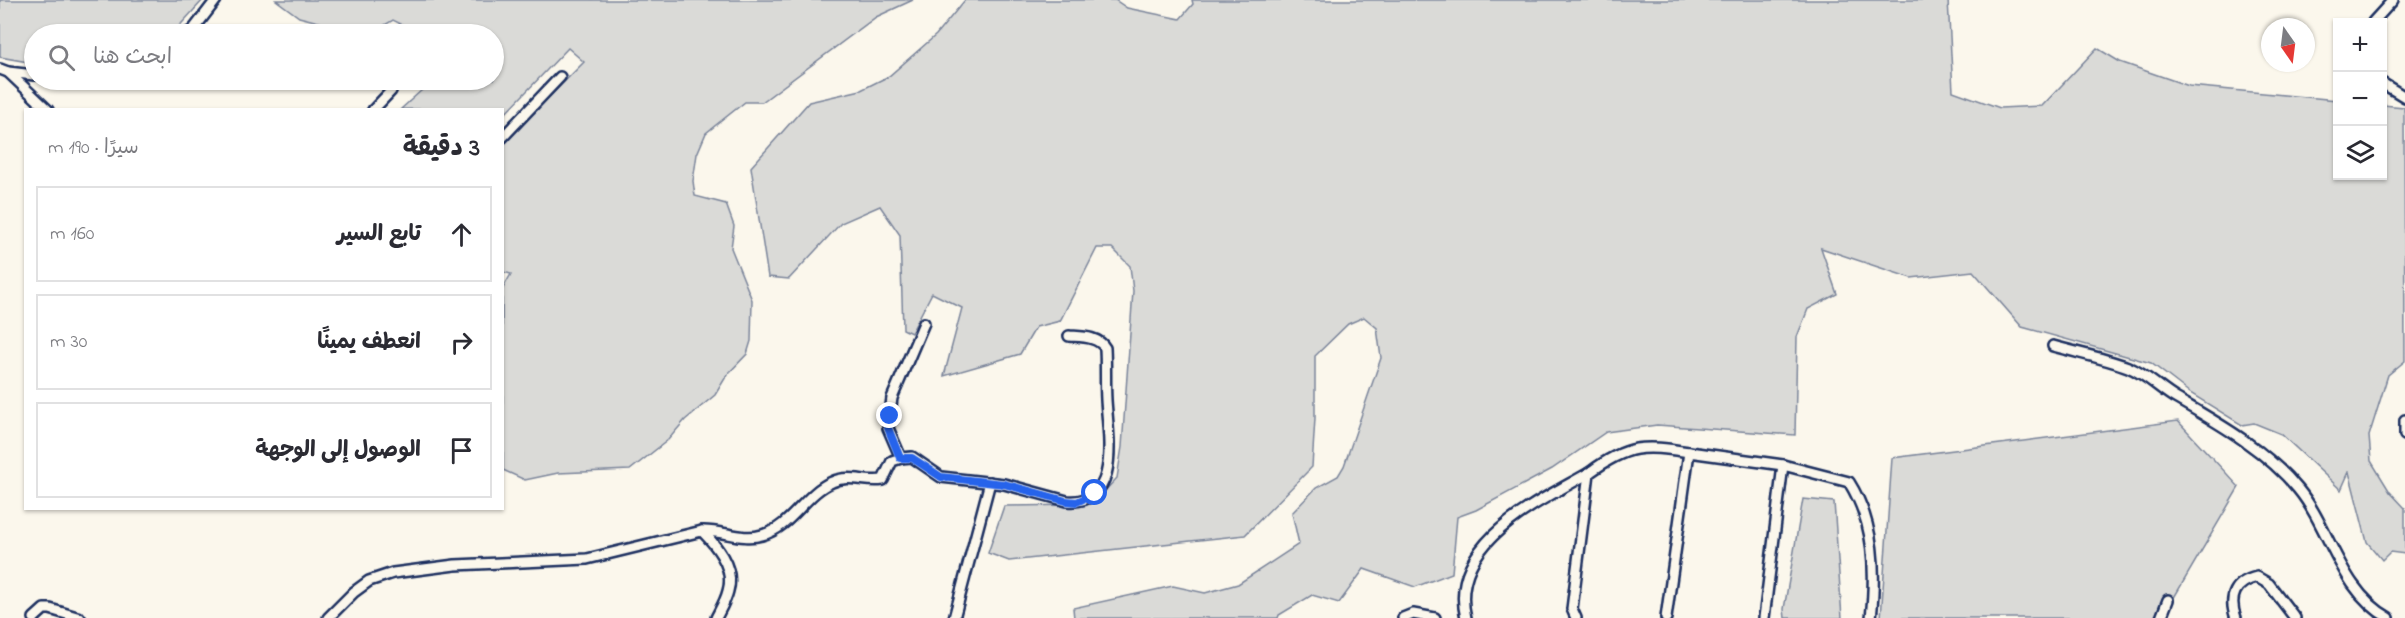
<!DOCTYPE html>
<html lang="ar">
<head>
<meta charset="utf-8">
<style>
  :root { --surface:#fff; --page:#f7f7f7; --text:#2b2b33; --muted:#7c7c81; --line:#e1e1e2 }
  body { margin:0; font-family:"Indie Flower","Playpen Sans Arabic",sans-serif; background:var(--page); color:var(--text); direction:rtl }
  .controls { position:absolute; right:18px; top:18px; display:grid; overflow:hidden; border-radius:0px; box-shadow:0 2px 4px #0004 }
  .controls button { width:54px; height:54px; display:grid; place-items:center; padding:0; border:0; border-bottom:2px solid var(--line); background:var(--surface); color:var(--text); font:30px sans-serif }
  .compass { position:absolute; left:2261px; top:18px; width:54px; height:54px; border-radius:50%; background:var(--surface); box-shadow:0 2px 4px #0004; rotate:166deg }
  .stop { position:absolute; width:18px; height:18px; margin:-14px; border:4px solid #2563eb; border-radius:50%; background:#fff }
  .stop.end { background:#2563eb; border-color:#fff; box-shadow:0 2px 6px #0008 }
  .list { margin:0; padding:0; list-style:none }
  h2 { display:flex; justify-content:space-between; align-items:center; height:78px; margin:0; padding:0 24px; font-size:26px }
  h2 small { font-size:20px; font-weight:400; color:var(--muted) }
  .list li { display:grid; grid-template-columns:39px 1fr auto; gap:18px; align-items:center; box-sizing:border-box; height:96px; margin:0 12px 12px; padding:0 12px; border:2px solid var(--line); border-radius:0px }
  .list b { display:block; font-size:22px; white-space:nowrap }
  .list em { font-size:20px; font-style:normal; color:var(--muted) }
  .icon { flex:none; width:33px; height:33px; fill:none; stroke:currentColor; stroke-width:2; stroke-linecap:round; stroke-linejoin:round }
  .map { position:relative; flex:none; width:2405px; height:618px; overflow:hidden; direction:ltr }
  .search { position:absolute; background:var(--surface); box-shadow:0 2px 4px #0004; left:24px; top:24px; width:480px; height:66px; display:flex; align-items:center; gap:15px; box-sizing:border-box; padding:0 21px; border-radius:33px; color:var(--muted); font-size:22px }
  .panel { position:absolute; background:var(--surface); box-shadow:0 2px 4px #0004; left:24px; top:108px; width:480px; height:402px; border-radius:0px; direction:rtl }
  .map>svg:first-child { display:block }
  .green { fill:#dadad7; stroke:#7a849a; stroke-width:1.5 }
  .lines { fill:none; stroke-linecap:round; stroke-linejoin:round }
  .minor-casing { stroke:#1b2f5e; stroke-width:14 }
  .minor { stroke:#fbf7ec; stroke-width:9 }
  .route { stroke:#2563eb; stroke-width:8 }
</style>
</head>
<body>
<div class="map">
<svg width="2405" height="618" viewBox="0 0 2405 618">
  <rect width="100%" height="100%" fill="#fbf7ec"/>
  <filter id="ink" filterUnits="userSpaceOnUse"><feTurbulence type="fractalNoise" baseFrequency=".0167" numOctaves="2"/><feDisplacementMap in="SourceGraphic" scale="12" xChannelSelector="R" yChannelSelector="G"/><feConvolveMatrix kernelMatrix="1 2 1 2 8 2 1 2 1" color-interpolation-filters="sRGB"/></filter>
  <g filter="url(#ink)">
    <g class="green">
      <path d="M0,0H203L172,34H34V63L0,57Z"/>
      <path d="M276,0H913L876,17L762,102H745L706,133L697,154L693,181L695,196L726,204L734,226L731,248L752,300L751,341L747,354L727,375L715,395L685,420L668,440L630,470L558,473L525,480L503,470L502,290L511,274L503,272V143L584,62L568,48L503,116L502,110L401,109L433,80H494V34H421L393,20L375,31L355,34L330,25L299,17Z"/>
      <path d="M965,0H1115L1127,8L1180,19L1193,4L1192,0H1948L1953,91L2000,108L2042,106L2097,48L2120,62L2189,86L2337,100L2338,176H2382L2383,105L2404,107L2405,361L2388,375L2369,436L2371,461L2390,492L2405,508V554L2390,552L2382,560L2367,542L2349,472L2341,490L2281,434L2254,423L2242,425L2190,393L2151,363L2022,327L1973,271L1911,278L1821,248L1837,294L1808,309L1797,337L1795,435L1657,425L1606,432L1552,469L1476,510L1457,517L1452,573L1415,587L1364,569L1339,603L1312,595L1279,615L1278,618H1074L1073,608L1173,586L1205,593L1238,584L1299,544L1292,513L1316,488L1338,476L1344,466L1381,358L1377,328L1364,317L1348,324L1315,356V418L1312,467L1245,535L1009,561L988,553L1004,506L1079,505L1099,497L1117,478L1122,447L1133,291L1130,266L1112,248H1097L1060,321L1036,327L1020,354L944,376L962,308L932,293L911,333L903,329L900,235L880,206L841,223L789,279L768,277L751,167L809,102L861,90L889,76L936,35Z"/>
      <path d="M2178,421L2239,487L2162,618H1881L1892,458Z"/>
      <path d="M1803,499L1834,502L1842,618H1785L1784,609Z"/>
    </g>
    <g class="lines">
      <g class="minor-casing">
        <g id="minor">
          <path d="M2373,22L2393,0"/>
          <path d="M186,34L193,30L216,0"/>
          <path d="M0,69L8,72L34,75"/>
          <path d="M8,72L48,110"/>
          <path d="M2382,83L2405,97"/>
          <path d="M373,110L391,91"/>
          <path d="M502,138L560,77"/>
          <path d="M2053,346C2078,353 2104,358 2128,367C2146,374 2161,390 2177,399C2220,424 2266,450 2298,489C2331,529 2340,591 2389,618"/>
          <path d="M2405,420V435"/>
          <path d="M901,458L888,428L892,398L924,323"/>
          <path d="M702,531C717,546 735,569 728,591C726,600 720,610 716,618"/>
          <path d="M34,618L44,609H50L80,618"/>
          <path d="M328,618L354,592L369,581L393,573L455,565L587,559L702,531C722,530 742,541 762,535C792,527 805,493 832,482C850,474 866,483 883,480L892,461L901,458L912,457L941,477L1004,484L1067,501C1122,505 1108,435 1106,400C1105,383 1106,365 1105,348C1098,336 1081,337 1069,336"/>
          <path d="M954,618L990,482"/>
          <path d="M1403,618L1413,614L1435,618"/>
          <path d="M1466,618C1447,543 1537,503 1589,473"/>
          <path d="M1576,618L1572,609L1589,473C1628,444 1643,445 1689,452"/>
          <path d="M1666,618L1689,452L1783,465"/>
          <path d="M1764,618L1783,465L1849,482C1875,523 1876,571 1871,618"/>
          <path d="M2161,618L2168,600"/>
          <path d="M2236,618C2228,597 2235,582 2257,577L2269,584L2295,618"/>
        </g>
      </g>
      <use href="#minor" class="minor"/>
    </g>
  </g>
  <g class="lines" filter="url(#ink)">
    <path class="route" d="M890,416L888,428L900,458H912L941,477L1004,484L1066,501L1077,502L1095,493"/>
  </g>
</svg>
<div class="controls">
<button>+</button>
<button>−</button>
<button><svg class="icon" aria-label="layers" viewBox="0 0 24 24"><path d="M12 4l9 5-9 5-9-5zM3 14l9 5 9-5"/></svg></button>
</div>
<svg class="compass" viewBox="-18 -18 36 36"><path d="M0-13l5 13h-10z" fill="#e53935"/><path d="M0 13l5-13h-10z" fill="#7c7c81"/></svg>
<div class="stop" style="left:1095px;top:493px"></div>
<div class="stop end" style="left:890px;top:416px"></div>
<div class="search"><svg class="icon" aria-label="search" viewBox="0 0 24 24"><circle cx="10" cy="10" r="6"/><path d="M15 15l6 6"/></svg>ابحث هنا</div>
<section class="panel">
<h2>3 دقيقة<small>سيرًا · 190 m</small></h2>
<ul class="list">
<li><svg class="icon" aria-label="ahead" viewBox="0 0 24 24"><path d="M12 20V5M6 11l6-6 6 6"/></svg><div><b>تابع السير</b></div><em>160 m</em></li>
<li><svg class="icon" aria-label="right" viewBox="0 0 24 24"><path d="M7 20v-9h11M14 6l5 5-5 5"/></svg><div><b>انعطف يمينًا</b></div><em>30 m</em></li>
<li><svg class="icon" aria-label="arrive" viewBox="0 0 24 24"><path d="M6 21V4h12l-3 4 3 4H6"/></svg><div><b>الوصول إلى الوجهة</b></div></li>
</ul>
</section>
</div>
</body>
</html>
